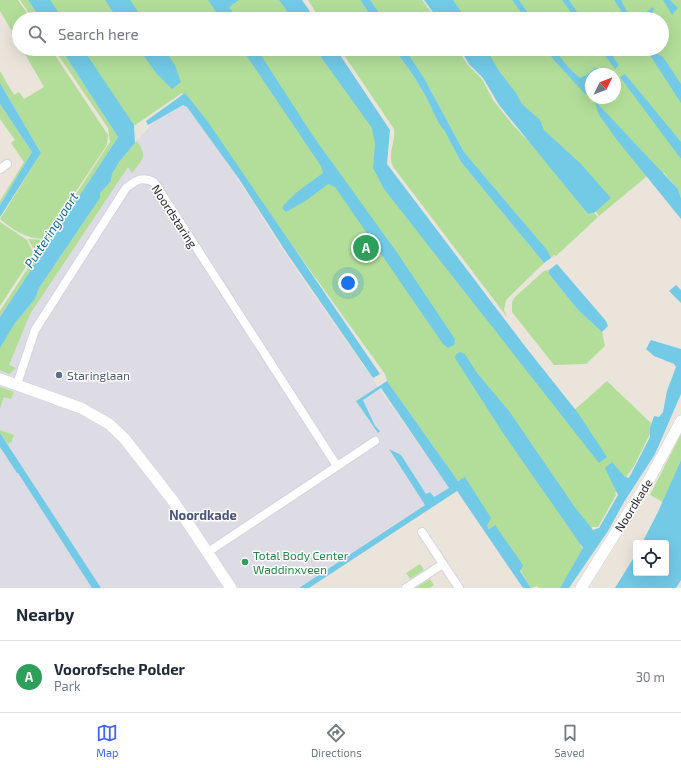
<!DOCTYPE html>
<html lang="en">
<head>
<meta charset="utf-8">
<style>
  :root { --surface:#fff; --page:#f6f6f7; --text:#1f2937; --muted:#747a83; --line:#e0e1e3; --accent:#4365ef }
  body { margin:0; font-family:"Exo 2",sans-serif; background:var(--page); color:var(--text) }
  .controls { position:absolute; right:12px; bottom:12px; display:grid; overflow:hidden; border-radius:4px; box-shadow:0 4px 16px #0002 }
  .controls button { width:36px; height:36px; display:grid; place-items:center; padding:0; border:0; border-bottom:1px solid var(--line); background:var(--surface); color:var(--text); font:20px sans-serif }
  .compass { position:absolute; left:585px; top:68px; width:36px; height:36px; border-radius:50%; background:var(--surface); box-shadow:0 4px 16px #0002; rotate:47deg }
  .you { position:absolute; left:348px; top:283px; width:14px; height:14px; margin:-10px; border:3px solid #fff; border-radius:50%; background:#1a73e8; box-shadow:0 0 0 6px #1a73e833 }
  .badge { display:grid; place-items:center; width:26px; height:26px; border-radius:50%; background:var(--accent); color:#fff; font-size:13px; font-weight:700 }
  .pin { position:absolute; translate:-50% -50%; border:2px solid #fff; box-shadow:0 1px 4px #0006 }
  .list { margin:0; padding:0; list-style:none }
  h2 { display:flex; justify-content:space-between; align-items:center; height:52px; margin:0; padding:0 16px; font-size:17px }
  h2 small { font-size:13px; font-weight:400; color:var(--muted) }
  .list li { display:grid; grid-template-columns:26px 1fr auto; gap:12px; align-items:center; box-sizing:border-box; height:72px; padding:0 16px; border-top:1px solid var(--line) }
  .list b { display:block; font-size:15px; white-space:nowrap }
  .list p { margin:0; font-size:13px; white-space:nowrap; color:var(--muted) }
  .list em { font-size:13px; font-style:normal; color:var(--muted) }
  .icon { flex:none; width:22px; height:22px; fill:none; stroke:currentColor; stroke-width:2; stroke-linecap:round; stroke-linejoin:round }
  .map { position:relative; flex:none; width:681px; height:588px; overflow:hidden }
  .search { position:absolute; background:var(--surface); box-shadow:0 4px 16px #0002; left:12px; right:12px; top:12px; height:44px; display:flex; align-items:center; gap:10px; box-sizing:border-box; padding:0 14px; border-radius:22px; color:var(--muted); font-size:15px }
  .sheet { height:124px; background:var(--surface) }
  nav { display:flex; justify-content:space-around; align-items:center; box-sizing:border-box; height:56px; border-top:1px solid var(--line); background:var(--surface); font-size:11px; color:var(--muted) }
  nav a { display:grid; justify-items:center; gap:2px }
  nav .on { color:var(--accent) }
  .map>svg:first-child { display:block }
  .industrial { fill:#dddbe3 }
  .green { fill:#b2de9a; fill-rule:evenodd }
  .water { fill:#73cae7 }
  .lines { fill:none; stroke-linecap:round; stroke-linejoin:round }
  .street-casing { stroke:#d0d4e1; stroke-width:10 }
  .secondary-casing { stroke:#d0d4e1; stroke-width:12 }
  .street { stroke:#fff; stroke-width:8 }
  .secondary { stroke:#fff; stroke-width:11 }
  .service-dot { fill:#5c6f8a; stroke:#fff; stroke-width:1.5 }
  .leisure-dot { fill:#2e9e5b; stroke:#fff; stroke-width:1.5 }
  .labels { text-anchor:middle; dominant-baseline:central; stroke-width:3; stroke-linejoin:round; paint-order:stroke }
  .street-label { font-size:12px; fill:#292929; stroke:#fff }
  .service-label { font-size:12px; fill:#4e5e75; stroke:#fff; text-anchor:start }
  .leisure-label { font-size:12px; fill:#27864d; stroke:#fff; text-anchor:start }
  .water-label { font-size:13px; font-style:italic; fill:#156791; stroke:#fff }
  .neighbourhood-label { font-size:13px; font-weight:bold; fill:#4c5476; stroke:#fff }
</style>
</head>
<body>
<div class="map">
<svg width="681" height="588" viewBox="0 0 681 588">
  <rect width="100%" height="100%" fill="#eae4db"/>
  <path class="industrial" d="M182,93L290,261L449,488L299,588H0V346L124,154Z"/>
  <g class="green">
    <path d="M0,0H18L31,19H19V43L0,11Z"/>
    <path d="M20,0H28L41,19H33Z"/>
    <path d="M35,0H288L302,19H48Z"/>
    <path d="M308,0H360L373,19H320Z"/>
    <path d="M370,0H422L436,19H384Z"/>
    <path d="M437,0H681V153H677L681,159V198L678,189L664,173L652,172L599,216L471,49H662V19H450ZM591,74H615V98H591Z"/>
    <path d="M22,49H51L108,135L107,145L44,239C27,239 13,230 0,219L41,153L0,83V71L14,95L19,92L24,99L44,87Z"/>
    <path d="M54,49H61L118,137L0,317V311L110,142L108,128Z"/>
    <path d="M68,49H323L377,127L383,173L571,413L607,381L654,426L634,466L615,493L616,495L598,527H592L580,545L583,549L560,588H539L537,586L531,588L494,526L489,529L486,526L460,480L458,481L387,381L385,374L182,93L125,132Z"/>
    <path d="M340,49H394C404,62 414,76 422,90C429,100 437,124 444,130L461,162L544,263L506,300L504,310L507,317L394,168C386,155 396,143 394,129Z"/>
    <path d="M405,49H457L468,65L482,79L493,100L513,125L544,158L588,214L594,213L598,217L556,256L554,255L551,258L529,229L464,152L424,78Z"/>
    <path d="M0,104L32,152L0,205V201L24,162L11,143L15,140L0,119Z"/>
    <path d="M137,141C148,158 143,158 132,173L128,167L30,314L9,365L16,368L9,374L0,370V348L15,323L35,299L39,288L100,198V193L111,181L112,174L119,162Z"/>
    <path d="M0,222L27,240L34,254L0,306Z"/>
    <path d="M28,239L43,240L36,253Z"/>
    <path d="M549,270V274L578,310L602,332L605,346L586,364L554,365L512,312V302L515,297L544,271Z"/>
    <path d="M0,387L14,392L11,399L4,397L0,408Z"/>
    <path d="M0,430L14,435L11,443L8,444L0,433Z"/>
    <path d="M681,434V460L663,502L650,495Z"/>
    <path d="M420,564L424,570L410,579L406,573Z"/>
    <path d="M430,579L434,585L430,588H415Z"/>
  </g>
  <g class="water">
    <path d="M28,0H50L63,19H41Z"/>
    <path d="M105,0H130L143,19H118Z"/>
    <path d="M208,0H239L229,7L237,19H221Z"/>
    <path d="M279,0H302L315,19H293Z"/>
    <path d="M360,0H370L384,19H373Z"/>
    <path d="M424,0H453L466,19H438Z"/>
    <path d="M512,0H519L532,19H526Z"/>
    <path d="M562,0H569L582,19H576Z"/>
    <path d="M614,0H621L626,10L635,19H627Z"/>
    <path d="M663,0H670L678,8L672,15Z"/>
    <path d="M653,7L654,10L646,19H637Z"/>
    <path d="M61,49H83L134,125L135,143L119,162L112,174L111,181L100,193V198L39,288L35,299L15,323L0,348V317L118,137Z"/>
    <path d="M139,49H164L175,65L181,82L172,89L156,73Z"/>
    <path d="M242,49H257L313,136L398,254L455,339L454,345L448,348L443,344L335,187L328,184L307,200L286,212L282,208L283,206L297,192L323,173L321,166Z"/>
    <path d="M315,49H336L390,130L387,164L524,345L578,413L607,457L599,463L384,189L373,168L375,144L372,128Z"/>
    <path d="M394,49H405L424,78L464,152L547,250L551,258L544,263L461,162L444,130C437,124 429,100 422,90C414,76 404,62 394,49Z"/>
    <path d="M460,49H486L499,71L516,93L522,104L540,120L544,130L581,164L611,198L594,213L588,214L499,105L483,78L469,64Z"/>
    <path d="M547,49H554L568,67L580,78L587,75L595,68H598L594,74H591V77L584,85L588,93L586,95L553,59Z"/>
    <path d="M600,49H618L612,55L619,65L615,69Z"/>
    <path d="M654,52L663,57L681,84V103L650,55Z"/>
    <path d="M625,74L681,142V159L620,77Z"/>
    <path d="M0,83L41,153L0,217V205L32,152L0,104Z"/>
    <path d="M185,93L208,122L380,374L373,378L286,252L239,179L187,107L183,105L148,125L146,121Z"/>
    <path d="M594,100L678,189L681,198V219L617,140L599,115Z"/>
    <path d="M557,264L606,321L608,326L602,332L578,310L549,274V270Z"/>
    <path d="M676,285L681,290V303L669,291Z"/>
    <path d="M651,340L681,349V394L655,454L624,502L608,531L569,588H560L583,548L503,433L455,358L456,354L460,352L465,354L477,373L509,411L574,506L593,530L599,528L618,495L605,468L612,462L624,476L628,478L630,476L650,437V428L654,416L659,417L663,412L667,391L676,367L674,364L654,356L646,349Z"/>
    <path d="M387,381L458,481L465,477L491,518L487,526L489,529L495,525L523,565L520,571L531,588H523L457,491L309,588H299L425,505L389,449L401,455L426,494L430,492L434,497L449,488L381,388L363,400L375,426L380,431L378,433L356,401Z"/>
    <path d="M0,433L101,588H92L18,473H17L0,447Z"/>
    <path d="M681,460V580L676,588H615L636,554V573H666V543H642L658,512Z"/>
  </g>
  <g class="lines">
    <g class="street-casing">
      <g id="street">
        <path d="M0,169L7,164"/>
        <path d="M17,384L35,330L126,188C136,180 142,176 154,182L337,466"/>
        <path d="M422,532L459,588"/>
        <path d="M208,552L375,441"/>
        <path d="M406,588L443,564"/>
      </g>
    </g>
    <g class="secondary-casing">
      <g id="secondary">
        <path d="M0,379L81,408L109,424L124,438L174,502L231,588"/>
        <path d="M581,588L649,480L681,421"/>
      </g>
    </g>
    <use href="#street" class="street"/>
    <use href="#secondary" class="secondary"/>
  </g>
  <circle class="service-dot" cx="59" cy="375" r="4"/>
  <circle class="leisure-dot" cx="245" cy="562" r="4"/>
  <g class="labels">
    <g class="street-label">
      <text transform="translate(175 216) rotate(57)">Noordstaring</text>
      <text transform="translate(633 505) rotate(-58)">Noordkade</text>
    </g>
    <g class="service-label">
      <text x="67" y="375">Staringlaan</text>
    </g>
    <g class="leisure-label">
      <text x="253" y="555">Total Body Center<tspan x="253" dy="14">Waddinxveen</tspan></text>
    </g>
    <g class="water-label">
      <text transform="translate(51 230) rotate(-57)">Putteringvaart</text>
    </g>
    <g class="neighbourhood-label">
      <text x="203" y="515">Noordkade</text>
    </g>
  </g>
</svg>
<div class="controls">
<button><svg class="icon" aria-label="locate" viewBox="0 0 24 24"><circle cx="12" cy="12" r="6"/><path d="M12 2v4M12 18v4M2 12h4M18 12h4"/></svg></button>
</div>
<svg class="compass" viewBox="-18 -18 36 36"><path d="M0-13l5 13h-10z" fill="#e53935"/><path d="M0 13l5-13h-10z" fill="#747a83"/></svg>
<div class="you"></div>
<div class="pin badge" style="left:366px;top:248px;background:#2e9e5b">A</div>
<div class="search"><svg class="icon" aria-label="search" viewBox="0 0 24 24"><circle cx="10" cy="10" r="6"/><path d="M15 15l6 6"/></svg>Search here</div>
</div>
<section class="sheet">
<h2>Nearby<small></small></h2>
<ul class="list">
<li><span class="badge" style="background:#2e9e5b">A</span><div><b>Voorofsche Polder</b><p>Park</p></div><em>30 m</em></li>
</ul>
</section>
<nav>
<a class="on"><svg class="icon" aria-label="map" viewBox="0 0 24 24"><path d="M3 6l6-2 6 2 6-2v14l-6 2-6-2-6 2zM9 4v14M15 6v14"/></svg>Map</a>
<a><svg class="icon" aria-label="directions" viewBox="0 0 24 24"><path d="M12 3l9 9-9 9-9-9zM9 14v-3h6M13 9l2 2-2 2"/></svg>Directions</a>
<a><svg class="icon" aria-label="saved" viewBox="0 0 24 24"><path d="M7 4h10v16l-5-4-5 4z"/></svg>Saved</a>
</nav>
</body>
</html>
